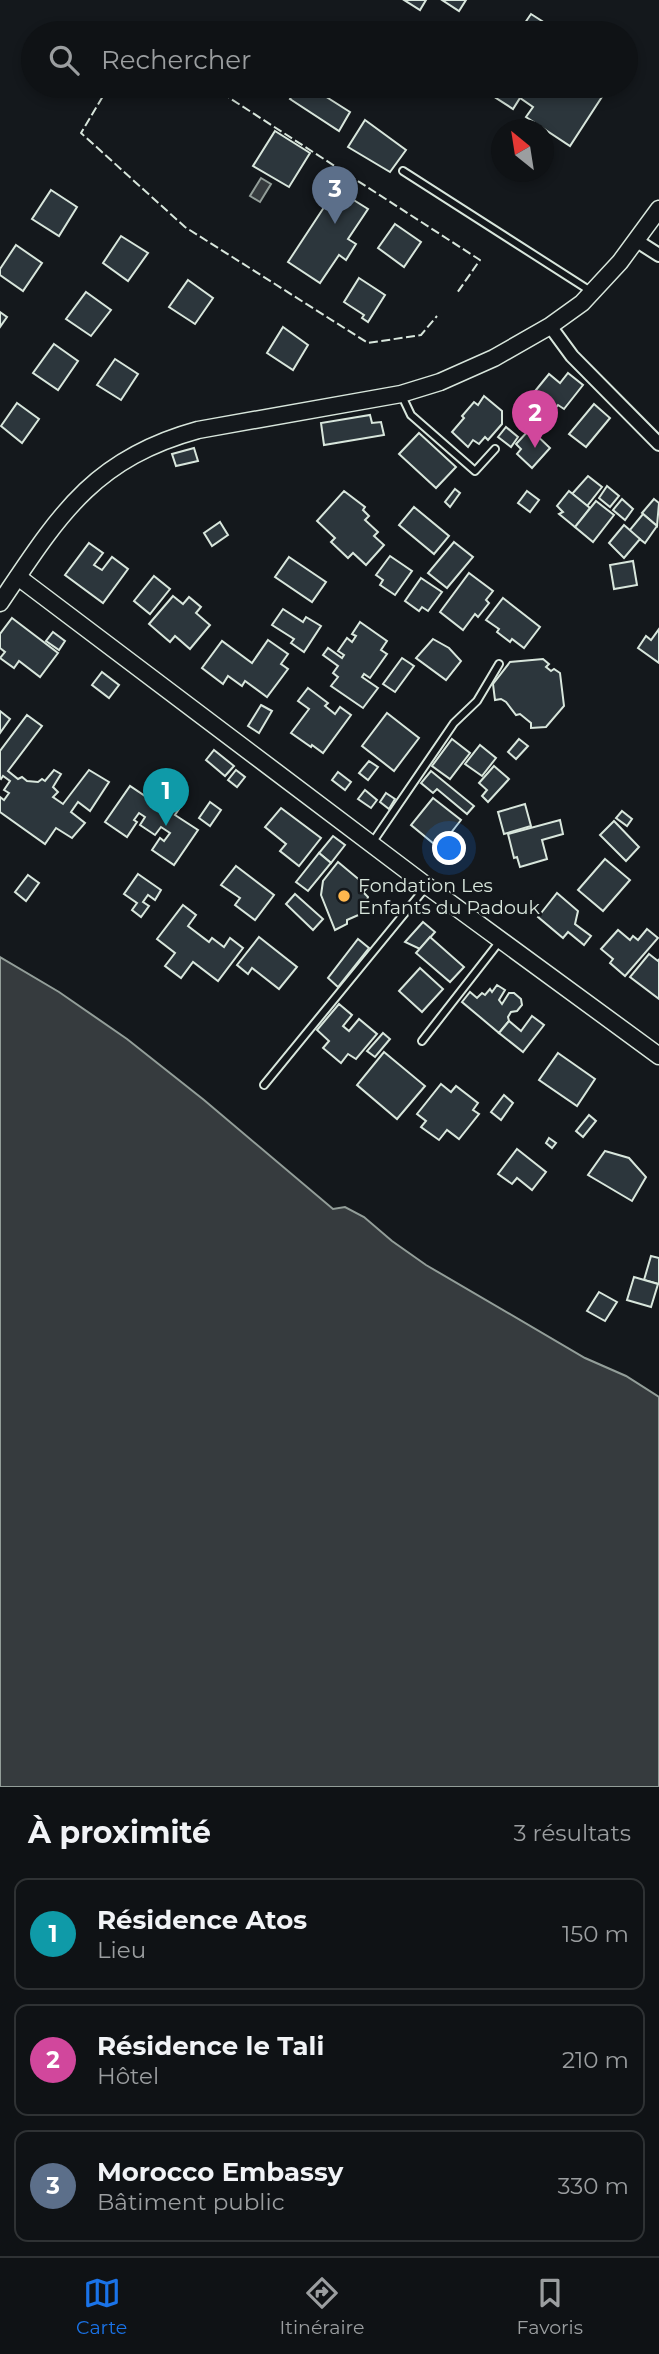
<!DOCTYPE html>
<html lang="fr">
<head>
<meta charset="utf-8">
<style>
  :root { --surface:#0f1215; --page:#1d2022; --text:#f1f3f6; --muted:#9b9ea0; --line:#2f3234; --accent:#1a73e8 }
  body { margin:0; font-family:Montserrat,sans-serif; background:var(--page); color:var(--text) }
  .compass { position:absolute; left:491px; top:119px; width:63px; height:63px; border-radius:50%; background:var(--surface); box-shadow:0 4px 10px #0003; rotate:330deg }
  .you { position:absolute; left:450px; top:849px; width:24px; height:24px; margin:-18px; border:5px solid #fff; border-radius:50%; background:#1a73e8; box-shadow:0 0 0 10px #1a73e833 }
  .badge { display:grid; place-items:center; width:46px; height:46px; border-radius:50%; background:var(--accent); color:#fff; font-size:23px; font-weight:700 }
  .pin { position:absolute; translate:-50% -58px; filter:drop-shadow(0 2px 4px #0008) }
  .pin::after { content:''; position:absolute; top:37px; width:24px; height:21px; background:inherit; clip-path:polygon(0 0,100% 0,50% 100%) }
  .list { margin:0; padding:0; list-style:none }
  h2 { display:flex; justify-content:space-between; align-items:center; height:91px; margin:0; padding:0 28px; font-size:30px }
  h2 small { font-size:23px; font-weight:400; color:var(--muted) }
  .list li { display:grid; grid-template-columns:46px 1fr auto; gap:21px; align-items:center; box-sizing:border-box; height:112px; margin:0 14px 14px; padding:0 14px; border:2px solid var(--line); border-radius:14px }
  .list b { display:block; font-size:26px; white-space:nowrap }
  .list p { margin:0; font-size:23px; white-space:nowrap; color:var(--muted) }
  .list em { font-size:23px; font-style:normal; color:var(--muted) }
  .icon { flex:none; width:38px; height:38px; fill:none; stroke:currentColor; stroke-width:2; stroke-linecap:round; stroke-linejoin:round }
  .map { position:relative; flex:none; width:659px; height:1787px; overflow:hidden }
  .search { position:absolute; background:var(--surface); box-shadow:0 4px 10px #0003; left:21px; right:21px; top:21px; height:77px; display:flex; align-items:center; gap:18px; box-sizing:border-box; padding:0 24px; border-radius:38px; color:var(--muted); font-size:26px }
  .sheet { height:469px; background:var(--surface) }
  nav { display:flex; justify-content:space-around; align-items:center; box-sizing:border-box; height:98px; border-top:2px solid var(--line); background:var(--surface); font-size:19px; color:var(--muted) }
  nav a { display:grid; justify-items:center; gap:4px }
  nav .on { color:var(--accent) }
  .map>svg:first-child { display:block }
  .water { fill:#363b3e; stroke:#939e99; stroke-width:2 }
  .building { fill:#2c363c; stroke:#d8e6dc; stroke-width:2 }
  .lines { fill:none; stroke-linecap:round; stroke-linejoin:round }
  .lane-casing { stroke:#d8e6dc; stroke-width:10 }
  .street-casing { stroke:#d8e6dc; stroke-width:16 }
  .secondary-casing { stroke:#d8e6dc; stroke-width:19 }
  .lane { stroke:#14181c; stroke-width:6 }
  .street { stroke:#14181c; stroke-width:12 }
  .secondary { stroke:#14181c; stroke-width:16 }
  .fence { stroke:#d8e6dc; stroke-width:2; stroke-dasharray:9 3.5; stroke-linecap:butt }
  .poi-dot { fill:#ffb74d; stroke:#14181c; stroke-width:2.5 }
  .labels { text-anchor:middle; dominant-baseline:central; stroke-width:5; stroke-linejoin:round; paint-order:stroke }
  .poi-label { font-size:19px; fill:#d8e6dc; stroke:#14181c; text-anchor:start }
</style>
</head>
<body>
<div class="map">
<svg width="659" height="1787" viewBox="0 0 659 1787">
  <rect width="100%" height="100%" fill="#14181c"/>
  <g class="water">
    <path d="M261,178L271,184L260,202L250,196Z"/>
    <path d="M0,957L59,992L127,1039L204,1100L333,1209L345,1207L364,1217L392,1241L426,1265L585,1358L626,1376L659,1397V1787H0Z"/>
  </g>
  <g class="building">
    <path d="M404,0H426L420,10Z"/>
    <path d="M442,0H466L459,11Z"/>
    <path d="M531,14L559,32L558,33H518Z"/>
    <path d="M299,86H309L350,112L339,131L290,99Z"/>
    <path d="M484,86H609L570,146L526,117L533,107L520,98L513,109L482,89Z"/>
    <path d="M365,120L406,150L390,172L348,147Z"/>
    <path d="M275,131L310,153L289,187L253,166Z"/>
    <path d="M336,189L368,209L348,239L356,244L346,260L339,255L320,283L288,262Z"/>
    <path d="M51,190L77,207L59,236L32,219Z"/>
    <path d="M395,224L421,242L404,267L378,248Z"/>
    <path d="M121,236L148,253L128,281L103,263Z"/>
    <path d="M16,245L42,263L23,291L0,275V269Z"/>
    <path d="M359,278L385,295L368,322L362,318L364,315L344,302Z"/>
    <path d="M188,280L213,298L195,324L169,307Z"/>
    <path d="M86,292L111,310L91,336L66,319Z"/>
    <path d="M0,312L7,317L0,327Z"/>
    <path d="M283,327L308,345L293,370L267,353Z"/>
    <path d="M54,344L78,361L58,390L33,373Z"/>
    <path d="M115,359L138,374L121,400L97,385Z"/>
    <path d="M568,373L583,385L564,409L558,405L547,419L527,401L549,374L560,383Z"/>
    <path d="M484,396L502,411V424L488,440L485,437L479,444L473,440L468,447L452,432L464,418L462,416L474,402L478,405Z"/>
    <path d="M17,403L39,419L22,443L1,426Z"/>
    <path d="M594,404L610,418L586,447L569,434Z"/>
    <path d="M370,415L372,423L381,422L384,435L324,445L321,423Z"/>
    <path d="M506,427L518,437L511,447L498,437Z"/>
    <path d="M530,429L550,448L532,468L517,454L521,449L516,444Z"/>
    <path d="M419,433L456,467L436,488L399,454Z"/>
    <path d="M194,448L198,461L176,466L172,454Z"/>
    <path d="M588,476L602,487L587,506L572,494Z"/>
    <path d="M607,486L619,496L610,507L599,498Z"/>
    <path d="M455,489L460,493L450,507L445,502Z"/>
    <path d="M344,491L365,507L363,510L369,516L365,520L378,532L374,536L384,545L366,565L353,553L348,558L331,542L335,538L317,521Z"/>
    <path d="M527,491L539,500L530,512L518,503Z"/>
    <path d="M569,491L590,508L575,527L559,514L563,512L557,506Z"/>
    <path d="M622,499L633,509L625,520L613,510Z"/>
    <path d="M654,499L659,503L657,526L642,513Z"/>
    <path d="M596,501L614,515L593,542L575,527Z"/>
    <path d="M414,507L449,536L434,554L399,525Z"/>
    <path d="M643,514L657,526L645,543L629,531Z"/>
    <path d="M220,522L228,535L212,546L204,533Z"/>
    <path d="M624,525L640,539L624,558L609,543Z"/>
    <path d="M454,542L473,557L447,588L428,573Z"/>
    <path d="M89,543L103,553L94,565L102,570L112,557L128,569L103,603L65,575Z"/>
    <path d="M390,556L412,571L395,595L380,585L383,580L376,575Z"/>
    <path d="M289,557L326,582L312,602L275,577Z"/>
    <path d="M633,561L637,585L614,589L610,565Z"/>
    <path d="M469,573L493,591L486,600L489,603L478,617L475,614L463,630L440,612Z"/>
    <path d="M154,576L170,589L150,614L134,601Z"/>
    <path d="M421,578L442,592L428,611L422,607L419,611L405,601Z"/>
    <path d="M173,596L183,604L189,597L201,607L196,613L210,625L190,649L175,636L170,642L149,624Z"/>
    <path d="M503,598L540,627L524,648L512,639L510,642L497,632L499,629L486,620Z"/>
    <path d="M283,609L303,622L306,617L321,626L304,652L291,643L294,639L272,625Z"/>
    <path d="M12,618L58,653L40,677L19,661L14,668L0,658L5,652L0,648V634Z"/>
    <path d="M360,622L387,641L381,650L387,654L370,678L364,674L362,677L378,688L363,708L331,686L338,677L333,673L338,666L323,655L328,648L342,658L344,655L338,651L347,638L352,642L356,636L352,634Z"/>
    <path d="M659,629V663L638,648L646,636L651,640Z"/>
    <path d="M53,632L65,641L59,650L46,641Z"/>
    <path d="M433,639L449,648L461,661L446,680L416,658Z"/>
    <path d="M268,640L288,654L281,664L288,669L267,697L245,681L242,686L228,676L223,684L202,668L222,641L252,663Z"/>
    <path d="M402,658L414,666L395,692L383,684Z"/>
    <path d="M543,659L549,664L546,667L551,671L554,669L560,673L564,706L546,727L531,728V723L520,714L516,715L506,702L501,699L495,700L493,684L510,662Z"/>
    <path d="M102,672L119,685L109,698L92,685Z"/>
    <path d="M308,688L328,703L325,706L335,714L340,707L351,715L323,753L312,745L311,747L291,733L309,709L298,701Z"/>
    <path d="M261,705L272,711L259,733L248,726Z"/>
    <path d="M0,711L10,719L0,733Z"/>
    <path d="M387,713L419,738L394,771L362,746Z"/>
    <path d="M27,715L42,726L8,771L18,779L22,777L27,781L38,782L42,779L45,781L54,770L61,774L53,787L58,792L53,797L63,804L89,770L109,782L90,811L78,802L71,812L85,823L72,838L56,828L45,844L0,812V797L4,800L9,793L4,790L10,781L3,776L1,779L0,778V751Z"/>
    <path d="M452,739L470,753L450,779L432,766Z"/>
    <path d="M519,739L528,746L516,759L508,752Z"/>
    <path d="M480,745L496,758L482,776L465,764Z"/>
    <path d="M214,750L234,766L225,776L206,760Z"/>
    <path d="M369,761L378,767L368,780L359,773Z"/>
    <path d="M494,766L509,779L488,802L482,796L487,790L479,783Z"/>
    <path d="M236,770L245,777L237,787L228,780Z"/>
    <path d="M431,771L474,806L467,814L437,789L433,793L421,783Z"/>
    <path d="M338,772L351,782L345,790L332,780Z"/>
    <path d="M169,785L180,793L174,801L181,806L175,815L198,830L174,865L152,850L160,838L164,841L170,833L161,827L155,835L140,825L145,817L139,813L134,820L137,822L127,837L105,822L130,786L151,800L157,791L163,795Z"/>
    <path d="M365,790L377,800L371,808L358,799Z"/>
    <path d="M386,793L395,799L389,809L380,802Z"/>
    <path d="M433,798L461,820L439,848L411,825Z"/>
    <path d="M210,802L221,810L210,826L199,818Z"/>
    <path d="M525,804L531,826L504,834L498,812Z"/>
    <path d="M281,808L321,838L299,866L280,851L286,844L265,827Z"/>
    <path d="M622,811L632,819L627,826L616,818Z"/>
    <path d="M560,820L563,834L542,840L547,859L520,867L517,857L514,858L508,834Z"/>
    <path d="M614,821L639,847L626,861L600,835Z"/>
    <path d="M333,836L345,845L331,863L319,853Z"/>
    <path d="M319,853L331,863L308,891L296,882Z"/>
    <path d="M605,859L630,880L603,911L578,890Z"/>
    <path d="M338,862L368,887L363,892L368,897L363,913L347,920V924L335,930L321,895L323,881Z"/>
    <path d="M236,866L274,895L255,920L235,905L240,898L221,885Z"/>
    <path d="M138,874L161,890L155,900L148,895L143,902L149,906L141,917L132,910L137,903L124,894Z"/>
    <path d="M28,875L39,883L26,901L15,892Z"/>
    <path d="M557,893L578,911L575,924L591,936L584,945L568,932L563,938L538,917Z"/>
    <path d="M295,894L323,919L313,930L286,904Z"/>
    <path d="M183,905L196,915L188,926L209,942L212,938L224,947L230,938L243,948L218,981L193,962L181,978L165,966L175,953L157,939Z"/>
    <path d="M423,922L435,932L420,949L405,942Z"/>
    <path d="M647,929L658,938L625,976L610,963L613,959L601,949L618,930L630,940L633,936L638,940Z"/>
    <path d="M259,937L297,967L279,989L252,968L248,974L237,965Z"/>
    <path d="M430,937L464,967L450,982L416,953Z"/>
    <path d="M358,939L369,948L338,987L328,978Z"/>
    <path d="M649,954L658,961L659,959V999L630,977Z"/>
    <path d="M420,968L443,989L422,1012L399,991Z"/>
    <path d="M497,985L505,990L499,1000L502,1004L509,993H514L521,999L522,1005L517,1011L511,1012L508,1017L509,1021L499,1033L462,1002L470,992L477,998L482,993L485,995L490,989L492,992Z"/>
    <path d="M339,1004L352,1015L343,1026L349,1031L359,1019L377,1034L356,1059L348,1054L341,1063L323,1048L329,1041L317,1030Z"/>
    <path d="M532,1016L544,1025L523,1052L499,1033L509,1021L521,1031Z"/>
    <path d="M383,1033L390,1039L375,1057L367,1051Z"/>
    <path d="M384,1052L425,1086L397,1119L357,1085Z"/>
    <path d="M558,1053L595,1079L577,1106L539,1080Z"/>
    <path d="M441,1084L451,1092L456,1086L478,1103L473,1110L479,1114L459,1139L447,1130L439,1140L421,1127L426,1121L417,1114Z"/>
    <path d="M504,1095L513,1103L501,1120L491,1112Z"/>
    <path d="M589,1115L596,1121L583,1137L576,1131Z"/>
    <path d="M549,1138L556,1143L552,1148L546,1143Z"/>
    <path d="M517,1149L546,1172L532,1190L517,1178L512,1184L498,1174Z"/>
    <path d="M605,1151L629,1158L646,1177L632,1201L588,1175Z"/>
    <path d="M651,1256L659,1258V1284L644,1280Z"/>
    <path d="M634,1277L658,1284L651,1307L627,1300Z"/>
    <path d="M599,1292L617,1302L605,1321L587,1311Z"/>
  </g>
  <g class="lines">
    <g class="lane-casing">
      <g id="lane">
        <path d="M403,171L592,292"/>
        <path d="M402,396L411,415L475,471L495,449"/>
        <path d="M372,843L454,723L477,701L499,664"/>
        <path d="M422,1041L500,941"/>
        <path d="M264,1085L426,887"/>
      </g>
    </g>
    <g class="street-casing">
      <g id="street">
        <path d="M637,241L659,255"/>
        <path d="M550,326L572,356L659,444"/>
      </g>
    </g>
    <g class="secondary-casing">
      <g id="secondary">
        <path d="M18,577L427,886L659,1056"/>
        <path d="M0,603C58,517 92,459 198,430L401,394L440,382L494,358L550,326L582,303L620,262L659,209"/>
      </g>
    </g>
    <use href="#lane" class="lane"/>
    <use href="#street" class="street"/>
    <use href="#secondary" class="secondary"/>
    <g class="fence">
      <path d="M109,86L81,133L185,227L368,343L421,335L437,316"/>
      <path d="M211,86L480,260L457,293"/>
    </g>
  </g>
  <circle class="poi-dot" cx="344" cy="896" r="7"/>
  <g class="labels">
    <g class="poi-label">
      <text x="358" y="885">Fondation Les<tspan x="358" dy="22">Enfants du Padouk</tspan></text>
    </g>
  </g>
</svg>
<svg class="compass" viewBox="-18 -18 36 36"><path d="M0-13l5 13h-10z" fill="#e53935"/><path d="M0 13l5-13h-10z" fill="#9b9ea0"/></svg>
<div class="you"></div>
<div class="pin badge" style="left:166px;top:826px;background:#0f9aa8">1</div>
<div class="pin badge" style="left:535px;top:448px;background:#d1479c">2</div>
<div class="pin badge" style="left:335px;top:224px;background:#5c6f8a">3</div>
<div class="search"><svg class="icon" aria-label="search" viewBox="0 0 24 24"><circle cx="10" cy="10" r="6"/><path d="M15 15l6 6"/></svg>Rechercher</div>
</div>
<section class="sheet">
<h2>À proximité<small>3 résultats</small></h2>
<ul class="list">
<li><span class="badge" style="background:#0f9aa8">1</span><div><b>Résidence Atos</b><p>Lieu</p></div><em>150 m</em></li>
<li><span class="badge" style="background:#d1479c">2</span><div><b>Résidence le Tali</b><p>Hôtel</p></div><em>210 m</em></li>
<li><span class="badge" style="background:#5c6f8a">3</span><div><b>Morocco Embassy</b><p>Bâtiment public</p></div><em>330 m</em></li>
</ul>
</section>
<nav>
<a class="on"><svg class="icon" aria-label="map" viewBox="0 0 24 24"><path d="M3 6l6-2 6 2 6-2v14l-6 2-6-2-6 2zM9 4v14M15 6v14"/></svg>Carte</a>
<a><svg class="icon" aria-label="directions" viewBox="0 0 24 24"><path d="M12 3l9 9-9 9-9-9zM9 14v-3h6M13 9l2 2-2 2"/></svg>Itinéraire</a>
<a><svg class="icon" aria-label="saved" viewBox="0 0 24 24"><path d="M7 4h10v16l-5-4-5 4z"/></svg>Favoris</a>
</nav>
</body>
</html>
